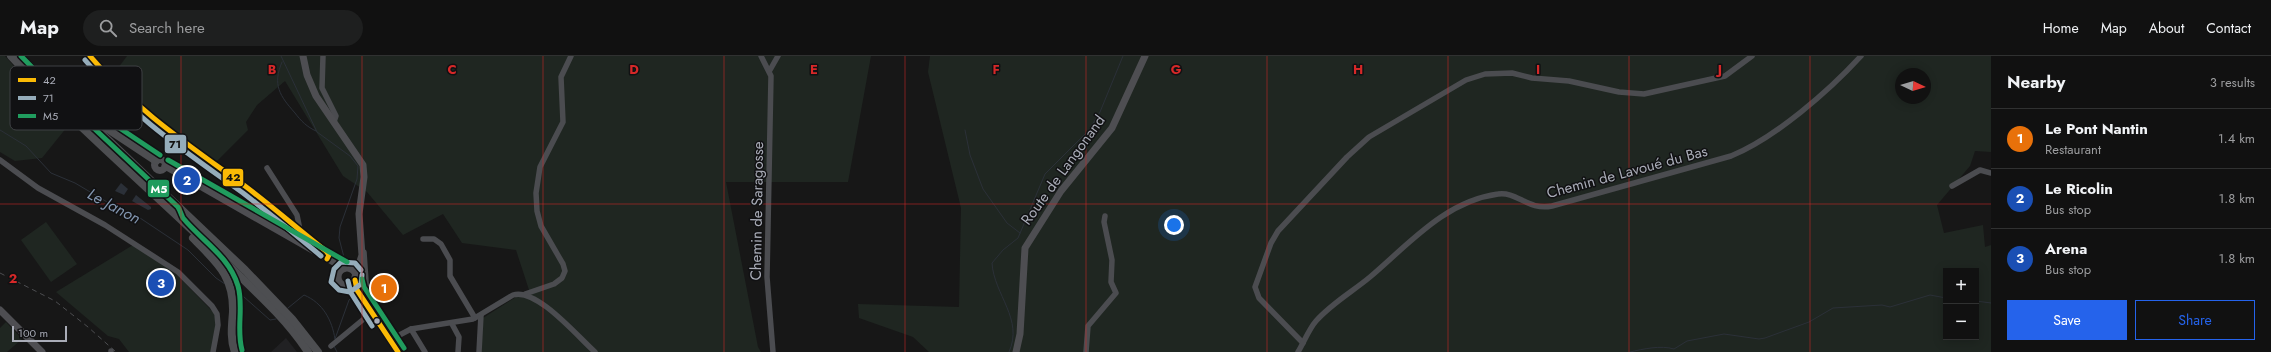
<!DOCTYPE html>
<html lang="en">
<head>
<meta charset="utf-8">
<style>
  :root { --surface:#111; --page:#1e1f1f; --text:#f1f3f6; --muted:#9c9d9f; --line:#303131; --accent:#2563eb }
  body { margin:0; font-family:Jost,sans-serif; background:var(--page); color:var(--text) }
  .controls { position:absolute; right:12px; bottom:12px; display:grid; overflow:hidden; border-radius:0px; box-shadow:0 2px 10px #0003 }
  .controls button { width:36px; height:36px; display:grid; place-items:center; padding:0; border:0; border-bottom:1px solid var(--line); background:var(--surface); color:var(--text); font:20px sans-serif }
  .compass { position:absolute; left:1895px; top:12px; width:36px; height:36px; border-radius:50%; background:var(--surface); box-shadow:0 2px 10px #0003; rotate:94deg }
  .scale { position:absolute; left:12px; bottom:10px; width:55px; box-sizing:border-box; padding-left:4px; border:2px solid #a9acb7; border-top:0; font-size:11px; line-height:14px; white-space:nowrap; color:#a9acb7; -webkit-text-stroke:3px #111113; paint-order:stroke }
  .you { position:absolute; left:1174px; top:169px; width:14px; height:14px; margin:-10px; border:3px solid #fff; border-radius:50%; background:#1a73e8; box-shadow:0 0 0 6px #1a73e833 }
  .badge { display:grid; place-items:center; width:26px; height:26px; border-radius:50%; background:var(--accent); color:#fff; font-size:13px; font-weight:700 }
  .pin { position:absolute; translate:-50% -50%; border:2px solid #fff; box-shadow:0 1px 4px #0006 }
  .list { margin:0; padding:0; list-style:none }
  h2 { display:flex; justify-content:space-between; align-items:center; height:52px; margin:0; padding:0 16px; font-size:17px }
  h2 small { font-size:13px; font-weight:400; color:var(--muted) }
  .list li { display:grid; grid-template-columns:26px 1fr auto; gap:12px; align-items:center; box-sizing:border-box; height:60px; padding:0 16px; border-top:1px solid var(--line) }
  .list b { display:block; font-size:15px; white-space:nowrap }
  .list p { margin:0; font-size:13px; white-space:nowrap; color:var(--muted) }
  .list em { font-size:13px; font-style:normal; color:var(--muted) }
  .actions { display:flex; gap:8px; padding:12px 16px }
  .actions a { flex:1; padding:9px 0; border:1px solid var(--accent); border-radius:0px; text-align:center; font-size:14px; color:var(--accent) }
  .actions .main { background:var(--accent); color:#fff }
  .icon { flex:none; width:22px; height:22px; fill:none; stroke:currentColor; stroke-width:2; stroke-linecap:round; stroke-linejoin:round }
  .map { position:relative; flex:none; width:1991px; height:296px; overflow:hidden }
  header { display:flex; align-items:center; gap:24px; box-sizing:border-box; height:56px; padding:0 20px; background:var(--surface); border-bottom:1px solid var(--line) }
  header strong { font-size:19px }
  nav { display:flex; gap:22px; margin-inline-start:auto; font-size:14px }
  .search { width:280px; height:36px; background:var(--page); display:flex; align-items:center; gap:10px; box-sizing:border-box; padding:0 14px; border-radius:22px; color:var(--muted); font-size:15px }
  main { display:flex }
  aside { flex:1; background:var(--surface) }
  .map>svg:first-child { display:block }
  .built { fill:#212123 }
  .green { fill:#1f2621; fill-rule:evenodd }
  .water { fill:#2b3038 }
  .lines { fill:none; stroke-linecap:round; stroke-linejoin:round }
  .stream { stroke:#2b3038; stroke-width:1 }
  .minor { stroke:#4b4c50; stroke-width:5.5 }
  .major { stroke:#4e4e52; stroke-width:7 }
  .highway { stroke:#4d4e51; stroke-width:8 }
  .rail { stroke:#4c4d50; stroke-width:1; stroke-dasharray:5 4; stroke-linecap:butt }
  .bus-1-casing { stroke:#111113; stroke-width:8 }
  .bus-2-casing { stroke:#111113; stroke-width:8 }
  .bus-3-casing { stroke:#111113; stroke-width:8 }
  .bus-1 { stroke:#fbba05; stroke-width:5 }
  .bus-2 { stroke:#95acba; stroke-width:5 }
  .bus-3 { stroke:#209c5e; stroke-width:5 }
  .grid { fill:none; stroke:#d62828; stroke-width:1; stroke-opacity:0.55 }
  .bus-dot { fill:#a9acb7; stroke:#111113; stroke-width:1.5 }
  .labels { text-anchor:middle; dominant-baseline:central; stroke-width:3; stroke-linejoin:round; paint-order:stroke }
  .street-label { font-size:15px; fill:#a9acb7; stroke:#111113 }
  .water-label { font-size:16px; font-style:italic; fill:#8296b0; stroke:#111113 }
  .key { fill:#111113; stroke:#3f4044; stroke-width:1 }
  .key-label { font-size:11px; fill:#a9acb7 }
  .grid-label { font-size:13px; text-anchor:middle; font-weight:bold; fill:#d62828; stroke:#111113; stroke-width:3; stroke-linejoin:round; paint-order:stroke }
  .line-badge { stroke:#111113; stroke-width:1.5 }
  .badge-label { font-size:11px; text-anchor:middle; font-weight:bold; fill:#fff }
  .pale-badge-label { font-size:11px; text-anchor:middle; font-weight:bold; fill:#111 }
</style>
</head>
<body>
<header>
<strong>Map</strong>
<div class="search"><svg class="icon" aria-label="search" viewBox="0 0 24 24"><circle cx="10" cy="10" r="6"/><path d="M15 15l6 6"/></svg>Search here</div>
<nav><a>Home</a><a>Map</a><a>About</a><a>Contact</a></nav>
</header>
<main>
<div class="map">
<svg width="1991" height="296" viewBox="0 0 1991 296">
  <rect width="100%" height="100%" fill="#171717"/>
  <path class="built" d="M286,282L297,296H271Z"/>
  <g class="green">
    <path d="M0,0H5L67,71L42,102L15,105L0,96Z"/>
    <path d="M127,0H871L848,126H726L758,291L761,296H481L483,262L516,241L530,237L516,194L462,187L443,158L403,179L367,136L343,120L285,25L257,49L246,66L248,74L216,106L143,49L112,20Z"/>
    <path d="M930,0H1991V96L1975,95L1970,110L1937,149L1944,177L1983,169L1985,191L1991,189V296H929L913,281L859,262L858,248L959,251L961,152L928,16ZM1901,18H1925V42H1901ZM1946,215H1976V281H1946Z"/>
    <path d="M46,166L77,208L51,226L21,184Z"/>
    <path d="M133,189L171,213L214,257L217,266L212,296H129L119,283L108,280L56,236Z"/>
    <path d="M6,266L22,283L7,296H0V272Z"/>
  </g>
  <g class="water">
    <path d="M121,127L128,133L124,139L115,135Z"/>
    <path d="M136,139L151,151V153L148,154L132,145Z"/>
  </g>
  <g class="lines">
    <g class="stream">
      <path d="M281,0L317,76L350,100L358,110L357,123L340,171L339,182L346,209"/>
      <path d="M282,6C272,29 280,40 295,57C301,65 307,71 316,75"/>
      <path d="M0,74L26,90L51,117L75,127L119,153L137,160L188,194L216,222L225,228"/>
      <path d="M965,74L970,99L983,133L1007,167L1020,177"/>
      <path d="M348,211L354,214"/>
      <path d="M359,219L363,226L362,234"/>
      <path d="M235,233L270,264L276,263"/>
      <path d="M1976,245L1991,247"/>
      <path d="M288,252L304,239C323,247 332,264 335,283"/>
      <path d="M335,283L349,244L356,238"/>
      <path d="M334,290L337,296"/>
      <path d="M1009,296C1024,263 994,239 992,207L1003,194L1018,182L1045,118L1089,74L1100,56L1123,0"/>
      <path d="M1630,296C1643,293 1661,289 1674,293L1687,285L1724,278L1759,283L1765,282L1809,266L1833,252L1882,249L1890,251L1930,239L1946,242"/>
    </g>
    <g class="minor">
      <path d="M90,0C131,54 191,91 245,130C273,150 299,174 326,195L329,199L327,203"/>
      <path d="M323,0L322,32L336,60L334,66"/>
      <path d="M761,0L771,20L767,221L773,296"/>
      <path d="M770,14L778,0"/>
      <path d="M0,104L38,132L105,169L178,216L212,250L217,258L218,269L213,296"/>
      <path d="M267,112L297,159L300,174"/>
      <path d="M1952,130L1980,114L1991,117"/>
      <path d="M423,183H434L441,188L450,204V220L475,262"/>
      <path d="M525,238L554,228L562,222L565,215L563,208L541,170L537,155L536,137L540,111L563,66L561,21L571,0"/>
      <path d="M362,243L367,240L364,196"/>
      <path d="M452,268L459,281L458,296"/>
      <path d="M411,273L425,296"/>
      <path d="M390,284L411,273L473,263L513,239C536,231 578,281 595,296"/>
      <path d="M1303,287L1259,242L1255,231L1271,187L1278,175L1347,101L1369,81L1466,24L1485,18L1512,17L1532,22L1569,25L1619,36L1644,38L1725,20L1752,0"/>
      <path d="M331,290L371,257"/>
      <path d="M111,296V295"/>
      <path d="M479,296L481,259"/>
      <path d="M1086,296L1088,270L1116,237L1111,226L1112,204L1104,166L1105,160"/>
      <path d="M1298,296C1304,286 1309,273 1316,265C1332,247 1352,236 1370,221C1408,189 1445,145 1498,138C1517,135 1528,155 1552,150L1731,100C1775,82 1829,35 1861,0"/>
    </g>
    <g class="major">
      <path d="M303,0L307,19L316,40L363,109L364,121L359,158L362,199L355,221"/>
      <circle cx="160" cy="109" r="5.5"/>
      <path d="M165,110L344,212"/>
      <circle cx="347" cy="221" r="9"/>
      <path d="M355,224L357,234L398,296"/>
      <path d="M0,254L42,296"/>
      <path d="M1016,296L1020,278L1025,192L1061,135L1112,72L1145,0"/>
    </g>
    <g class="highway">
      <path d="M11,0C76,70 149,132 217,198C248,229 284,259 308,296"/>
      <path d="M20,0L245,214L292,263L318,296"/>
      <path d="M85,58L156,105"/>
      <path d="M193,182C216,206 234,219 233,256C232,269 230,283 235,296"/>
    </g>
    <path class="rail" d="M0,217L55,245L88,271L116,296"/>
    <g class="bus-1-casing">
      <g id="bus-1">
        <path d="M90,0C134,53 190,90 245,130C273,151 299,174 326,195L329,199L327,203"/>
        <path d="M355,224L357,234L398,296"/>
      </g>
    </g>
    <g class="bus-2-casing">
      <g id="bus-2">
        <path d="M85,4C130,59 186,96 243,137C269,157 295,178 321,200"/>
        <path d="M361,214L355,207L341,206L334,213L331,226L339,234L350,236L361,228L362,219"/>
        <path d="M348,225L351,237L372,270"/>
      </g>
    </g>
    <g class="bus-3-casing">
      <g id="bus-3">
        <path d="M21,0L68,48L178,151C180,154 181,158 183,162C202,185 229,200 238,230C244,251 236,273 242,294"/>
        <path d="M70,39L160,99"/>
        <path d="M168,104L347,206"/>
        <path d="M362,223L364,231L404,292"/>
      </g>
    </g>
    <use href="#bus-1" class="bus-1"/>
    <use href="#bus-2" class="bus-2"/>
    <use href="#bus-3" class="bus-3"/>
  </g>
  <path class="grid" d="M181,0V296M362,0V296M543,0V296M724,0V296M905,0V296M1086,0V296M1267,0V296M1448,0V296M1629,0V296M1810,0V296M0,148H1991"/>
  <circle class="bus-dot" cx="377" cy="265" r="3.5"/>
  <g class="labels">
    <g class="street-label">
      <text transform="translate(1063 114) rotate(-54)">Route de Langonand</text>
      <text transform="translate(1627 116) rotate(-15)">Chemin de Lavoué du Bas</text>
      <text transform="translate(757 155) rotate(-89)">Chemin de Saragosse</text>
    </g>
    <g class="water-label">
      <text transform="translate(114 150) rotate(28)">Le Janon</text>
    </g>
  </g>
  <rect x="10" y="10" width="132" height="64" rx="6" class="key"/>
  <rect x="18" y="22" width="18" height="4" fill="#fbba05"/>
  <rect x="18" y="40" width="18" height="4" fill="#95acba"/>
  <rect x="18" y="58" width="18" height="4" fill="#209c5e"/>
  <g class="key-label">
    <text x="43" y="28">42</text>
    <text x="43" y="46">71</text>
    <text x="43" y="64">M5</text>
  </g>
  <g class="grid-label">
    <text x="272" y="18">B</text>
    <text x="452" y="18">C</text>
    <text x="634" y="18">D</text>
    <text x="814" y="18">E</text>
    <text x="996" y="18">F</text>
    <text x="1176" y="18">G</text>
    <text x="1358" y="18">H</text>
    <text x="1538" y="18">I</text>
    <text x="1720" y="18">J</text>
    <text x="13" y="227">2</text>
  </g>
  <g class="line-badge">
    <rect x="164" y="78" width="23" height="20" rx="4" fill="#95acba"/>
    <rect x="222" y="112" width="22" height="19" rx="4" fill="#fbba05"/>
    <rect x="147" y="123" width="23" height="19" rx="4" fill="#209c5e"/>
  </g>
  <g class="badge-label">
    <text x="159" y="137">M5</text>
  </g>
  <g class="pale-badge-label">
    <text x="175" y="92">71</text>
    <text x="233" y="125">42</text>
  </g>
</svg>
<div class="controls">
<button>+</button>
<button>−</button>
</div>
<svg class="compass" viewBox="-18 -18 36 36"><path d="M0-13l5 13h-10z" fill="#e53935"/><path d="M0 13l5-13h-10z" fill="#9c9d9f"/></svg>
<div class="scale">100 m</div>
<div class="you"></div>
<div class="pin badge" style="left:384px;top:232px;background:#e8710a">1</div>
<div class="pin badge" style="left:187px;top:124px;background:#1a4fb4">2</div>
<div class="pin badge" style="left:161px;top:227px;background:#1a4fb4">3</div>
</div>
<aside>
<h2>Nearby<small>3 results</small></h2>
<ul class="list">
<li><span class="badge" style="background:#e8710a">1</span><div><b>Le Pont Nantin</b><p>Restaurant</p></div><em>1.4 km</em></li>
<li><span class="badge" style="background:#1a4fb4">2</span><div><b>Le Ricolin</b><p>Bus stop</p></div><em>1.8 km</em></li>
<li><span class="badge" style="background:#1a4fb4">3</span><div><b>Arena</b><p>Bus stop</p></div><em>1.8 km</em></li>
</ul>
<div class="actions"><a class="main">Save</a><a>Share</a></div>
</aside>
</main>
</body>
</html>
